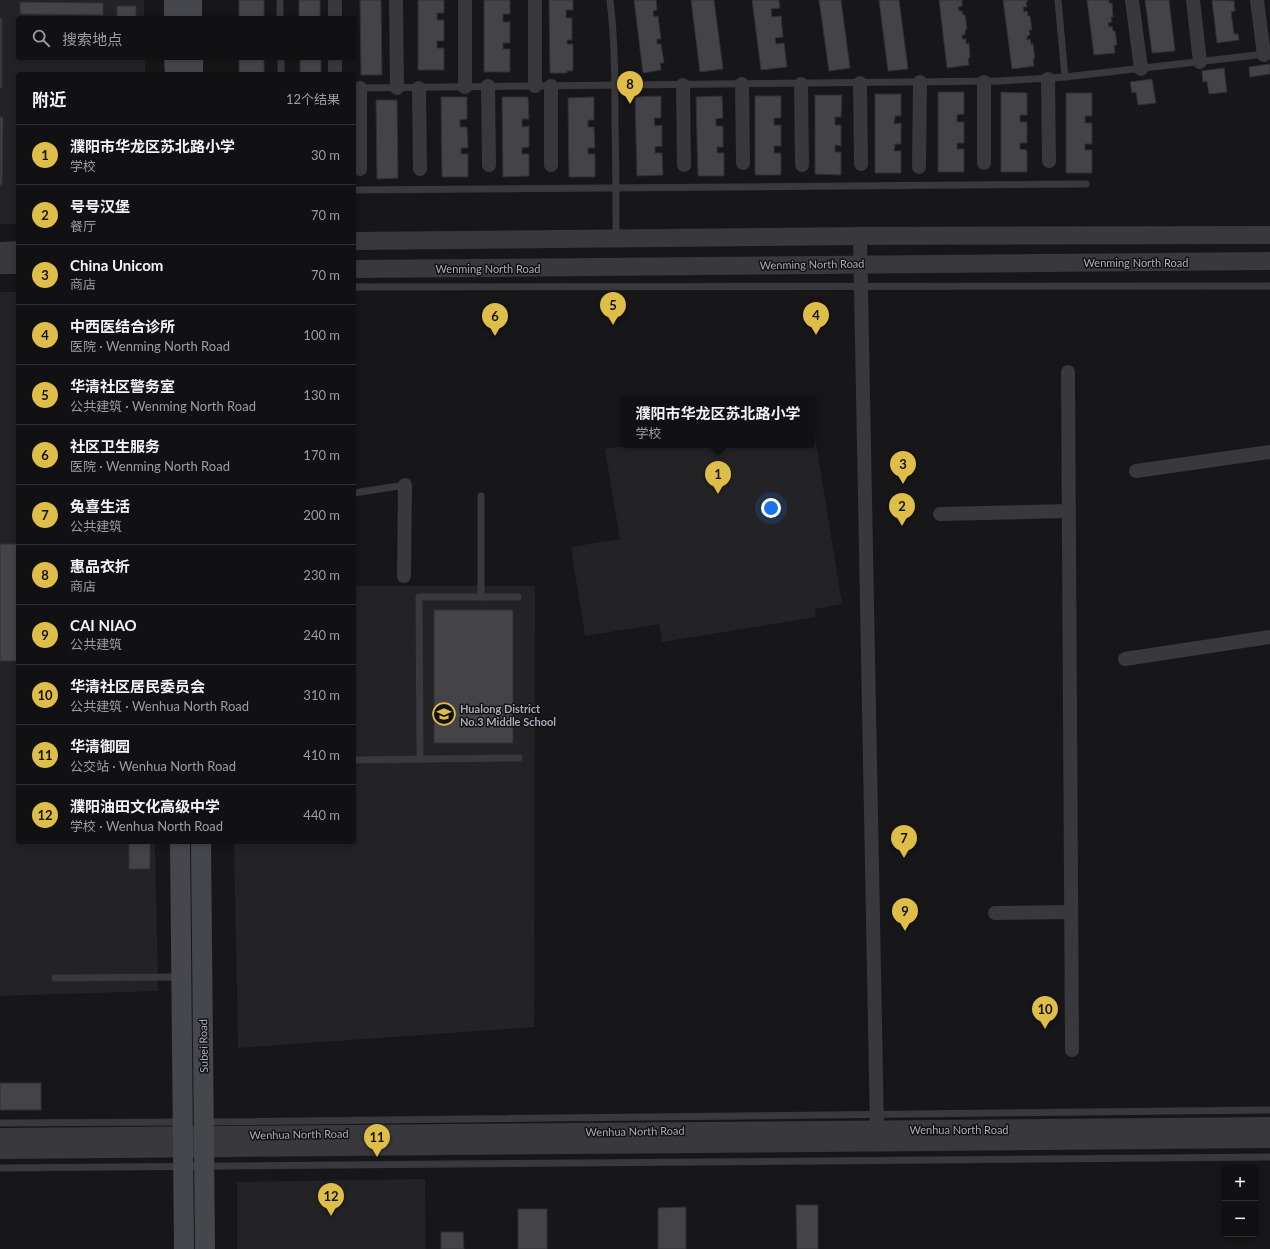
<!DOCTYPE html>
<html lang="zh">
<head>
<meta charset="utf-8">
<style>
  :root { --surface:#111012; --page:#1e1e20; --text:#f1f3f6; --muted:#9c9d9f; --line:#303032; --accent:#debe48 }
  body { margin:0; font-family:Lato,"Noto Sans SC",sans-serif; background:var(--page); color:var(--text) }
  .controls { position:absolute; right:12px; bottom:12px; display:grid; overflow:hidden; border-radius:4px; box-shadow:0 2px 6px #0003 }
  .controls button { width:36px; height:36px; display:grid; place-items:center; padding:0; border:0; border-bottom:1px solid var(--line); background:var(--surface); color:var(--text); font:20px sans-serif }
  .you { position:absolute; left:771px; top:508px; width:14px; height:14px; margin:-10px; border:3px solid #fff; border-radius:50%; background:#1a73e8; box-shadow:0 0 0 6px #1a73e833 }
  .badge { display:grid; place-items:center; width:26px; height:26px; border-radius:50%; background:var(--accent); color:#111; font-size:13px; font-weight:700 }
  .pin { position:absolute; translate:-50% -33px; filter:drop-shadow(0 1px 2px #0008) }
  .pin::after { content:''; position:absolute; top:21px; width:14px; height:12px; background:inherit; clip-path:polygon(0 0,100% 0,50% 100%) }
  .popup { position:absolute; left:621px; top:396px; width:194px; height:52px; box-sizing:border-box; display:grid; place-content:center; border-radius:4px; background:var(--surface); filter:drop-shadow(0 1px 3px #0005); font-size:13px; white-space:nowrap; color:var(--muted) }
  .popup b { font-size:15px; color:var(--text) }
  .popup::after { content:''; position:absolute; left:50%; top:100%; margin-left:-8px; border:8px solid transparent; border-top-color:var(--surface) }
  .list { margin:0; padding:0; list-style:none }
  h2 { display:flex; justify-content:space-between; align-items:center; height:52px; margin:0; padding:0 16px; font-size:17px }
  h2 small { font-size:13px; font-weight:400; color:var(--muted) }
  .list li { display:grid; grid-template-columns:26px 1fr auto; gap:12px; align-items:center; box-sizing:border-box; height:60px; padding:0 16px; border-top:1px solid var(--line) }
  .list b { display:block; font-size:15px; white-space:nowrap }
  .list p { margin:0; font-size:13px; white-space:nowrap; color:var(--muted) }
  .list em { font-size:13px; font-style:normal; color:var(--muted) }
  .icon { flex:none; width:22px; height:22px; fill:none; stroke:currentColor; stroke-width:2; stroke-linecap:round; stroke-linejoin:round }
  .map { position:relative; flex:none; width:1270px; height:1249px; overflow:hidden }
  .search { position:absolute; background:var(--surface); box-shadow:0 2px 6px #0003; left:16px; top:16px; width:340px; height:44px; display:flex; align-items:center; gap:10px; box-sizing:border-box; padding:0 14px; border-radius:4px; color:var(--muted); font-size:15px }
  .panel { position:absolute; background:var(--surface); box-shadow:0 2px 6px #0003; left:16px; top:72px; width:340px; height:772px; border-radius:4px }
  .map>svg:first-child { display:block }
  .built { fill:#232325 }
  .building { fill:#444448; stroke:#313134 }
  .lines { fill:none; stroke-linecap:round; stroke-linejoin:round }
  .service { stroke:#38383d; stroke-width:7 }
  .minor { stroke:#38383d; stroke-width:14 }
  .tertiary { stroke:#38383d; stroke-width:18 }
  .secondary { stroke:#46474c; stroke-width:20 }
  .labels { text-anchor:middle; dominant-baseline:central; stroke-width:3; stroke-linejoin:round; paint-order:stroke }
  .street-label { font-size:11px; fill:#aaacb7; stroke:#121113 }
  .poi-label { font-size:11px; font-weight:bold; fill:#aaacb7; stroke:#121113; text-anchor:start }
</style>
</head>
<body>
<div class="map">
<svg width="1270" height="1249" viewBox="0 0 1270 1249">
  <rect width="100%" height="100%" fill="#171618"/>
  <g class="built">
    <path d="M0,0H144V18H18V58H145V74H18V224H0Z"/>
    <path d="M0,292H18V842H155L158,991L0,996Z"/>
    <path d="M812,419L842,604L815,609L816,617L662,642L659,624L585,636L571,547L620,539L605,449L631,445H812Z"/>
    <path d="M354,586H535L534,1027L238,1048L234,842H354Z"/>
    <path d="M425,1179L426,1249H237V1182Z"/>
  </g>
  <g class="building">
    <rect x="239" y="0" width="25" height="18"/>
    <rect x="299" y="0" width="21" height="18"/>
    <path d="M360,0H381L382,75H361Z"/>
    <path d="M418,0H444V13H437V20H444V41H437V48H444V70H418Z"/>
    <path d="M484,0H510V14H503V22H510V43H503V49H510V72H484Z"/>
    <path d="M549,0H573V10H566V18H572V40H567V44H573V71H567V73H550Z"/>
    <path d="M634,0H656L657,10L653,11L654,17L658,16L661,39H657V44H661L664,63H660L661,70L643,73Z"/>
    <path d="M691,0H714L723,69L700,72Z"/>
    <path d="M752,0H779L780,8L771,9L772,17L781,16L783,37L775,38L776,44L784,43L787,67L761,70Z"/>
    <path d="M819,0H841L850,68L829,71Z"/>
    <path d="M879,0H899L908,69L888,71Z"/>
    <path d="M939,0H963L962,1V6L958,7L959,11H962L963,15H965L967,29L965,30V35H962V39H966V44L969,43L970,58H968L969,65L947,68Z"/>
    <path d="M1003,0H1028V1L1026,2L1027,7H1023L1024,12L1027,11L1028,16H1030L1032,30H1029L1030,35L1027,36V40L1030,39L1031,44H1033L1035,58L1033,59L1034,66L1012,69Z"/>
    <path d="M1087,0H1109V3H1112L1113,17H1111L1112,22L1108,23L1109,27L1112,26L1113,31H1115L1117,45H1114L1115,53L1094,55Z"/>
    <path d="M1145,0H1169L1175,51L1152,53Z"/>
    <path d="M1212,0L1234,1L1235,11L1231,12L1234,34H1238L1239,40L1217,43Z"/>
    <path d="M20,2L103,3V15L20,14Z"/>
    <rect x="117" y="6" width="19" height="12"/>
    <rect x="0" y="18" width="2" height="70"/>
    <rect x="239" y="58" width="25" height="16"/>
    <rect x="300" y="58" width="21" height="16"/>
    <path d="M1270,64V74L1250,77L1249,67Z"/>
    <path d="M1224,68L1227,92L1209,94L1207,81L1203,82L1202,71Z"/>
    <path d="M1152,79L1156,103L1138,105L1136,92L1132,93L1130,82Z"/>
    <path d="M938,92H964V114L957,115V122H964V143H957V149H964V172H938Z"/>
    <path d="M1001,92L1027,93V115H1020V122H1027V143H1020V149L1027,150V172H1001Z"/>
    <path d="M1066,93H1092V116H1085V123H1092V144H1085V150H1092V173H1066Z"/>
    <path d="M875,94H901V116H895L894,124L901,123V144H895L894,151H901V173H875Z"/>
    <path d="M815,95H842L841,117H835V125H841V146L835,145V152H841V175L815,174Z"/>
    <path d="M661,96V118H654L655,126L662,125V146L655,147V153H662L663,175L637,176L635,97Z"/>
    <path d="M722,96L723,118L716,119V126H723V147H717V153H724V176H698L696,97Z"/>
    <path d="M755,96H781V118H774V125H781V146H774V153H781V175H755Z"/>
    <path d="M441,97H467V119L460,120V127H467L468,148H461V154H468V177H442Z"/>
    <path d="M502,97H528L529,119H522V127L529,126V147L522,148V154H529V176L503,177Z"/>
    <path d="M594,97V120H588V127H594L595,148H588V154H595V177H569L568,98Z"/>
    <path d="M376,100H397L398,178L377,179Z"/>
    <path d="M0,117H3L2,185H0Z"/>
    <rect x="0" y="544" width="18" height="117"/>
    <rect x="434" y="610" width="79" height="133"/>
    <rect x="129" y="842" width="21" height="27"/>
    <rect x="0" y="1083" width="41" height="27"/>
    <path d="M796,1205H818V1249H797Z"/>
    <path d="M686,1207V1249H658V1208Z"/>
    <rect x="518" y="1209" width="29" height="40"/>
    <path d="M441,1232H463L464,1249H441Z"/>
  </g>
  <g class="lines">
    <g class="service">
      <path d="M280,0V18"/>
      <path d="M610,0C615,41 615,83 615,125C616,162 616,200 616,238"/>
      <path d="M1058,0L1065,77"/>
      <path d="M281,58V74"/>
      <path d="M358,88L998,81L1065,77L1266,54"/>
      <path d="M354,190L1086,184"/>
      <path d="M354,287L1270,286"/>
      <path d="M354,493L405,485"/>
      <path d="M481,597V496"/>
      <path d="M420,759L419,597H518"/>
      <path d="M354,760L519,758"/>
      <path d="M55,978L180,977"/>
      <path d="M204,1122L1270,1110"/>
      <path d="M0,1123L182,1122"/>
      <path d="M0,1168L1270,1157"/>
    </g>
    <g class="minor">
      <path d="M396,0L397,88"/>
      <path d="M535,0V86"/>
      <path d="M1132,0L1141,69"/>
      <path d="M1193,0L1200,62"/>
      <path d="M1257,0L1264,55"/>
      <path d="M335,18V0"/>
      <path d="M335,74V58"/>
      <path d="M1048,79L1049,161"/>
      <path d="M860,83L861,164"/>
      <path d="M742,84L743,163"/>
      <path d="M801,84L802,165"/>
      <path d="M683,85L684,165"/>
      <path d="M488,86L489,165"/>
      <path d="M465,87V0"/>
      <path d="M360,88V169"/>
      <path d="M419,88L420,169"/>
      <path d="M984,163V82"/>
      <path d="M551,165V86"/>
      <path d="M919,167L920,82"/>
      <path d="M860,236L877,1129"/>
      <path d="M1068,372L1072,1050"/>
      <path d="M1136,471L1270,452"/>
      <path d="M940,514L1068,511"/>
      <path d="M404,576L405,485"/>
      <path d="M1125,659L1270,637"/>
      <path d="M995,913L1071,912"/>
    </g>
    <g class="tertiary">
      <path d="M354,241L860,236L1270,235"/>
      <path d="M0,251L18,250"/>
      <path d="M0,265H18"/>
      <path d="M354,269L1270,261"/>
      <path d="M0,1137L1270,1126"/>
      <path d="M0,1150L1270,1139"/>
    </g>
    <g class="secondary">
      <path d="M174,0V18"/>
      <path d="M192,0V18"/>
      <path d="M174,58L175,74"/>
      <path d="M193,58V74"/>
      <path d="M180,842L184,1249"/>
      <path d="M201,842L205,1249"/>
    </g>
  </g>
  <defs>
    <g id="school-ring" transform="scale(1.15)"><circle r="9.5" fill="#121113" stroke="#debe48" stroke-width="1.5"/><path d="M0-5L7-2L0 1L-7-2ZM-4 1L0 2.5L4 1V4Q0 6-4 4Z" fill="#debe48"/></g>
  </defs>
  <g fill-rule="evenodd">
    <use href="#school-ring" x="444" y="714"/>
  </g>
  <g class="labels">
    <g class="street-label">
      <text x="1136" y="262">Wenming North Road</text>
      <text transform="translate(812 264) rotate(-1)">Wenming North Road</text>
      <text x="488" y="268">Wenming North Road</text>
      <text transform="translate(203 1046) rotate(-91)">Subei Road</text>
      <text x="959" y="1129">Wenhua North Road</text>
      <text transform="translate(635 1131) rotate(-1)">Wenhua North Road</text>
      <text transform="translate(299 1134) rotate(-1)">Wenhua North Road</text>
    </g>
    <g class="poi-label">
      <text x="460" y="708">Hualong District<tspan x="460" dy="13">No.3 Middle School</tspan></text>
    </g>
  </g>
</svg>
<div class="controls">
<button>+</button>
<button>−</button>
</div>
<div class="you"></div>
<div class="pin badge" style="left:718px;top:494px">1</div>
<div class="popup"><b>濮阳市华龙区苏北路小学</b>学校</div>
<div class="pin badge" style="left:902px;top:526px">2</div>
<div class="pin badge" style="left:903px;top:484px">3</div>
<div class="pin badge" style="left:816px;top:335px">4</div>
<div class="pin badge" style="left:613px;top:325px">5</div>
<div class="pin badge" style="left:495px;top:336px">6</div>
<div class="pin badge" style="left:904px;top:858px">7</div>
<div class="pin badge" style="left:630px;top:104px">8</div>
<div class="pin badge" style="left:905px;top:931px">9</div>
<div class="pin badge" style="left:1045px;top:1029px">10</div>
<div class="pin badge" style="left:377px;top:1157px">11</div>
<div class="pin badge" style="left:331px;top:1216px">12</div>
<div class="search"><svg class="icon" aria-label="search" viewBox="0 0 24 24"><circle cx="10" cy="10" r="6"/><path d="M15 15l6 6"/></svg>搜索地点</div>
<section class="panel">
<h2>附近<small>12个结果</small></h2>
<ul class="list">
<li><span class="badge">1</span><div><b>濮阳市华龙区苏北路小学</b><p>学校</p></div><em>30 m</em></li>
<li><span class="badge">2</span><div><b>号号汉堡</b><p>餐厅</p></div><em>70 m</em></li>
<li><span class="badge">3</span><div><b>China Unicom</b><p>商店</p></div><em>70 m</em></li>
<li><span class="badge">4</span><div><b>中西医结合诊所</b><p>医院 · Wenming North Road</p></div><em>100 m</em></li>
<li><span class="badge">5</span><div><b>华清社区警务室</b><p>公共建筑 · Wenming North Road</p></div><em>130 m</em></li>
<li><span class="badge">6</span><div><b>社区卫生服务</b><p>医院 · Wenming North Road</p></div><em>170 m</em></li>
<li><span class="badge">7</span><div><b>兔喜生活</b><p>公共建筑</p></div><em>200 m</em></li>
<li><span class="badge">8</span><div><b>惠品衣折</b><p>商店</p></div><em>230 m</em></li>
<li><span class="badge">9</span><div><b>CAI NIAO</b><p>公共建筑</p></div><em>240 m</em></li>
<li><span class="badge">10</span><div><b>华清社区居民委员会</b><p>公共建筑 · Wenhua North Road</p></div><em>310 m</em></li>
<li><span class="badge">11</span><div><b>华清御园</b><p>公交站 · Wenhua North Road</p></div><em>410 m</em></li>
<li><span class="badge">12</span><div><b>濮阳油田文化高级中学</b><p>学校 · Wenhua North Road</p></div><em>440 m</em></li>
</ul>
</section>
</div>
</body>
</html>
